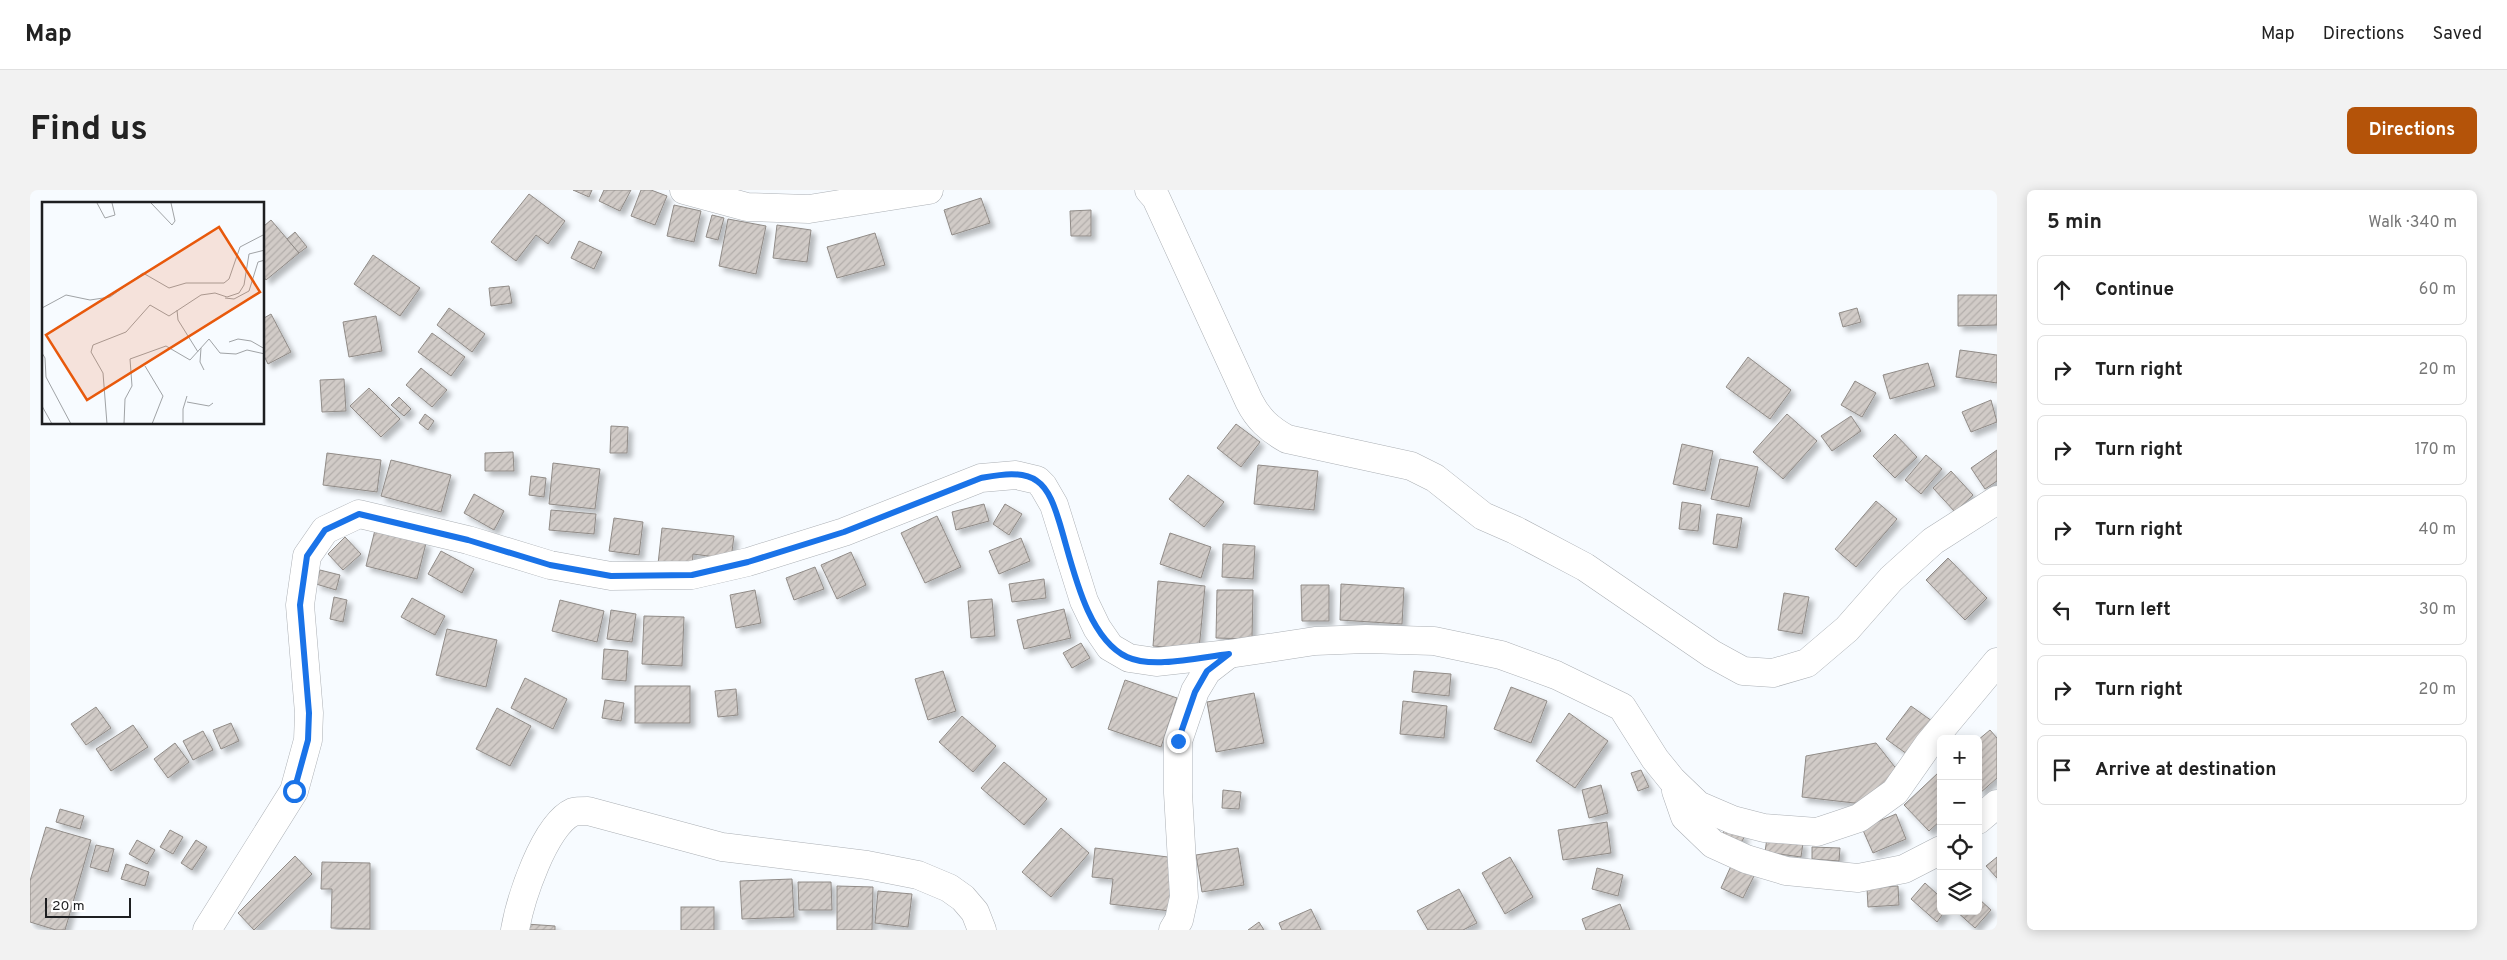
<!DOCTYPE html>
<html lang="en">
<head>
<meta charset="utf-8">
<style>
  :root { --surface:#fff; --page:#f2f2f2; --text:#222; --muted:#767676; --line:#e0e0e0; --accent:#b45309 }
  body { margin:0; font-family:Overpass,sans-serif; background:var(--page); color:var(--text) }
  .controls { position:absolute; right:15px; bottom:15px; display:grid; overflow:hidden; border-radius:8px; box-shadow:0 2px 12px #0003 }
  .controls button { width:45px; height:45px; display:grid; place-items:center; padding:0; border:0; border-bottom:1px solid var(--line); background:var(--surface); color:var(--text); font:25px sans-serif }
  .scale { position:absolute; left:15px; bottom:12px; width:86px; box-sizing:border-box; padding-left:5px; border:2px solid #1e1f21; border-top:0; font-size:14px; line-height:18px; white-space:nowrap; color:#1e1f21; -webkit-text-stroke:4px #fff; paint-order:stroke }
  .stop { position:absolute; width:15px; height:15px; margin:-11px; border:4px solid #1a73e8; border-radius:50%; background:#fff }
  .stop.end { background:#1a73e8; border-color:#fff; box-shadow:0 1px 5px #0008 }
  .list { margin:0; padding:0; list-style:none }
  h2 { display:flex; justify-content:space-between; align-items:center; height:65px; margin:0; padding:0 20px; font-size:21px }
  h2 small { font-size:16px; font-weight:400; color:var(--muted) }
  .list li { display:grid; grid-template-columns:32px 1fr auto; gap:15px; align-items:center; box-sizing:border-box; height:70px; margin:0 10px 10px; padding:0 10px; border:1px solid var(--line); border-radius:8px }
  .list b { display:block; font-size:19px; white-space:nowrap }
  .list em { font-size:16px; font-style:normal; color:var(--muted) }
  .icon { flex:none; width:28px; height:28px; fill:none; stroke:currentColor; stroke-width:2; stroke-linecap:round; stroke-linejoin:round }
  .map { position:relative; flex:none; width:1967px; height:740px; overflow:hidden; border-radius:8px }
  header { display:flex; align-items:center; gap:30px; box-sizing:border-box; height:70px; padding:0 25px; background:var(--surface); border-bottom:1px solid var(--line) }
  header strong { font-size:24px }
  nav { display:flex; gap:28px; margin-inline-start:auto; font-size:18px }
  .intro { display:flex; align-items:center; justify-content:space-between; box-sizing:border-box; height:120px; padding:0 30px }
  h1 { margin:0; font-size:35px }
  .button { padding:12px 22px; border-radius:8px; background:var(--accent); color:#fff; font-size:18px; font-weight:700 }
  main { display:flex; gap:30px; padding:0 30px }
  aside { flex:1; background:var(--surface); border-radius:8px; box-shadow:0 2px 12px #0003 }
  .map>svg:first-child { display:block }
  .building { fill:url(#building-hatch); stroke:#908b87; filter:url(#shadow) }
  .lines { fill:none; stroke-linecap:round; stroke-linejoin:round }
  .minor-casing { stroke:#acb0b5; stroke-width:29 }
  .minor { stroke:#fff; stroke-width:28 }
  .route { stroke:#1a73e8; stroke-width:6 }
  .inset-road { fill:none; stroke:#a0a3a6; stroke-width:1 }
  .view { fill:#e8590c; fill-opacity:0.15; stroke:#e8590c; stroke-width:2.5 }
  .inset-edge { fill:none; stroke:#1e1f21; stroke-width:2.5 }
</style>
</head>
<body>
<header>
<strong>Map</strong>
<nav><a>Map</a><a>Directions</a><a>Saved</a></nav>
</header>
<div class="intro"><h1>Find us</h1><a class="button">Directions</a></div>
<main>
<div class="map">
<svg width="1967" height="740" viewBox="0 0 1967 740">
  <defs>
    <pattern id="building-hatch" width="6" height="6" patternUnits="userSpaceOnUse" patternTransform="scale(1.25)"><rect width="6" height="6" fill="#d1cbc7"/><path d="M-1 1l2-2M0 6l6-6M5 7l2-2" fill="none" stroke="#b3aeab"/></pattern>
    <filter id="shadow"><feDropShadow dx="4.5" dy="4.5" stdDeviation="2.5" flood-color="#0004"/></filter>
  </defs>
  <rect width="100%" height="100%" fill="#f7fbff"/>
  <g class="building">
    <path d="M543,0H562L559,7Z"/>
    <path d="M574,0H601L590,21L569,11Z"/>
    <path d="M611,0H621L637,6L625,35L601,26Z"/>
    <path d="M499,4L535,31L518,54L506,45L486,71L461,52Z"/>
    <path d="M951,8L960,33L922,45L914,20Z"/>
    <path d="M644,15L671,21L664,52L637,46Z"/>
    <path d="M1061,20V46H1041L1040,21Z"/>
    <path d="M682,25L694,28L688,50L676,47Z"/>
    <path d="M698,29L736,36L726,84L689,76Z"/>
    <path d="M241,30L269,63L236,90L234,87V36Z"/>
    <path d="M747,35L781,40L777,72L743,68Z"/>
    <path d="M265,42L277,57L269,63L257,49Z"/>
    <path d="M845,43L855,75L807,88L797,57Z"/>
    <path d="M549,51L572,62L564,79L541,68Z"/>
    <path d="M343,65L390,98L370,126L324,94Z"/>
    <path d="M479,96L482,113L461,116L459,98Z"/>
    <path d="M1928,105H1967V135L1928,136Z"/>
    <path d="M419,118L455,144L442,162L407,135Z"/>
    <path d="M1827,118L1831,132L1813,137L1809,123Z"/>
    <path d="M241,124L261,162L238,174L234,166V128Z"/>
    <path d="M346,126L352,161L319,167L313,132Z"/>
    <path d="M402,143L435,167L421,186L388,162Z"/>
    <path d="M1930,160L1967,165V193L1926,187Z"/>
    <path d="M1718,167L1761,200L1740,229L1696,197Z"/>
    <path d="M1898,173L1905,196L1860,209L1853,185Z"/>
    <path d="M391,178L417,200L402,217L376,195Z"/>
    <path d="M314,189L316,221L292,222L290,190Z"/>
    <path d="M1825,191L1846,203L1832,227L1811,215Z"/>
    <path d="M339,198L370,229L351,247L320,216Z"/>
    <path d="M369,207L381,219L374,226L361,215Z"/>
    <path d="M1961,210L1967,232L1941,242L1932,222Z"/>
    <path d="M395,224L404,231L398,240L389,233Z"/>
    <path d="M1757,224L1787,251L1753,289L1723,262Z"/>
    <path d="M1821,226L1831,241L1802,261L1791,246Z"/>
    <path d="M1206,234L1230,252L1211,277L1187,258Z"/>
    <path d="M581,236L598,237L597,263H580Z"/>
    <path d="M1865,244L1887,267L1865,288L1843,266Z"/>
    <path d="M1652,254L1683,261L1675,301L1643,294Z"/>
    <path d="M1967,260V291L1955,299L1941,278Z"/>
    <path d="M483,262L484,281H455V263Z"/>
    <path d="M297,263L351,270L347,302L293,295Z"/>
    <path d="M1896,265L1912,279L1891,304L1875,290Z"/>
    <path d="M1690,269L1728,277L1719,317L1681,309Z"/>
    <path d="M361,270L421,285L411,322L351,306Z"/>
    <path d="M523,273L570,279L565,319L519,314Z"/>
    <path d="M1228,275L1288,281L1284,320L1224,314Z"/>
    <path d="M1921,281L1943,305L1925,322L1903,298Z"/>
    <path d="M1158,285L1194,312L1174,337L1139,309Z"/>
    <path d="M501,286L516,288L514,307L499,305Z"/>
    <path d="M444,304L474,321L464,340L434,323Z"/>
    <path d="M1846,311L1867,329L1826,377L1805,359Z"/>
    <path d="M1652,312L1671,315L1668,341L1649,339Z"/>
    <path d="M954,314L959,331L926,340L922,322Z"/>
    <path d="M975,314L992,324L979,345L963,334Z"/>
    <path d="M521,320L566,324L564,344L519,340Z"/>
    <path d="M1687,324L1712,328L1707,358L1683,354Z"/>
    <path d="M907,326L931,377L895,393L871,343Z"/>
    <path d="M584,328L613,332L609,365L579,361Z"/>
    <path d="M632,338L704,346L701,369L663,364L662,378L628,374Z"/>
    <path d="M345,340L396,353L387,389L336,376Z"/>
    <path d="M1140,343L1181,357L1171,388L1130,374Z"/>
    <path d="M315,347L331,364L313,380L298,364Z"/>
    <path d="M991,348L1000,371L969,384L959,361Z"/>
    <path d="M1193,354L1225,356L1223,389L1192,387Z"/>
    <path d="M411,361L444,379L432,403L398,384Z"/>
    <path d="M821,362L836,395L807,409L791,375Z"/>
    <path d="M1918,368L1957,408L1935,430L1896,390Z"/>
    <path d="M785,377L794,399L764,410L756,388Z"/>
    <path d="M290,380L310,385L306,400L286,394Z"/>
    <path d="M1014,389L1016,408L982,412L979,394Z"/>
    <path d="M1128,391L1175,396L1169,460L1123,456Z"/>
    <path d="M1311,394L1374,398L1372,434L1310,430Z"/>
    <path d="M1271,395H1299V431H1272Z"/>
    <path d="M725,400L731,433L706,438L700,405Z"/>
    <path d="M1187,400H1223L1222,449L1186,448Z"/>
    <path d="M1754,403L1779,407L1772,444L1748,440Z"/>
    <path d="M304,407L317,410L313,432L300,429Z"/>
    <path d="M382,408L415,426L405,445L371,427Z"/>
    <path d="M962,409L965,446L941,448L938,411Z"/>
    <path d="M530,410L574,421L567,452L522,441Z"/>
    <path d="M1034,419L1041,448L994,459L987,430Z"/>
    <path d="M581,420L606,424L602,452L577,449Z"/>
    <path d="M614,426L654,427L652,476L612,474Z"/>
    <path d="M417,439L467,450L456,497L406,485Z"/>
    <path d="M1051,453L1060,468L1042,478L1033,463Z"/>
    <path d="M574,459L598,461L596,491L572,489Z"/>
    <path d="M913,481L926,521L898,530L885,489Z"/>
    <path d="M1384,481L1421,484L1419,506L1382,502Z"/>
    <path d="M495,488L537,509L523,539L481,518Z"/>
    <path d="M1095,490L1147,508L1131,557L1078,539Z"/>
    <rect x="605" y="496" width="55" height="37"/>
    <path d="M1481,497L1517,511L1501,553L1464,539Z"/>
    <path d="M706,499L708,525L688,527L685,501Z"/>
    <path d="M1224,503L1234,553L1186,562L1177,512Z"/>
    <path d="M575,510L594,513L591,531L572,528Z"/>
    <path d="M1373,511L1417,516L1414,548L1370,544Z"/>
    <path d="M1881,516L1902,531L1877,564L1856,549Z"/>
    <path d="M66,517L81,538L56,555L41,534Z"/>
    <path d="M467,518L501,536L480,576L446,559Z"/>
    <path d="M1539,523L1578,551L1545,598L1506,571Z"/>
    <path d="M932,526L966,556L943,582L909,552Z"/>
    <path d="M201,533L209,551L191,559L183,540Z"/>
    <path d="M103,535L118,557L81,581L66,559Z"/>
    <path d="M1960,540L1967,548V588L1949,604L1948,550Z"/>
    <path d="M173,541L183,560L163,570L153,551Z"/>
    <path d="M145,553L159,572L138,588L124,569Z"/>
    <path d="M1846,553L1868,581L1833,614L1772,607L1776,566Z"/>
    <path d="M974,572L1017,609L994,635L951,598Z"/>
    <path d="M1611,580L1619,597L1608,601L1601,583Z"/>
    <path d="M1909,582L1911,630L1899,641L1874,615Z"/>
    <path d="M1571,595L1578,623L1559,628L1552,600Z"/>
    <path d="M1193,600L1211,602L1209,619L1192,618Z"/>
    <path d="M30,619L54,626L50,639L26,632Z"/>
    <path d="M1866,624L1876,649L1843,663L1832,638Z"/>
    <path d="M1577,632L1581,663L1533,670L1528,640Z"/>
    <path d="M16,637L61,650L35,740H26L0,732V691Z"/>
    <path d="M1696,637L1715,646L1709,656L1691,647Z"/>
    <path d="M1031,638L1059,663L1021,707L992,682Z"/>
    <path d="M140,640L153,647L143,664L130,657Z"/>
    <path d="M1737,648L1773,653L1771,667L1735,662Z"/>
    <path d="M107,650L125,660L117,674L99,664Z"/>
    <path d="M166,650L177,657L162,680L151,673Z"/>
    <path d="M66,655L84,659L78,682L60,677Z"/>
    <path d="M1782,657L1810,658L1809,671L1782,669Z"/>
    <path d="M1065,658L1146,668L1140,721L1080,714L1083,689L1062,687Z"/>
    <path d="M1208,658L1214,695L1172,702L1166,665Z"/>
    <path d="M265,666L282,684L224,740L208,723Z"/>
    <path d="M1480,667L1503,707L1475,724L1452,683Z"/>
    <path d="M1967,667V688L1956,676Z"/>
    <path d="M292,672L340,673V739L301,738L302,699H291Z"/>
    <path d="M96,674L119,682L115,696L91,689Z"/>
    <path d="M1701,676L1724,686L1713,708L1691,698Z"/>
    <path d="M1567,678L1593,685L1588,706L1562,699Z"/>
    <path d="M762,689L764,727L712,729L710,691Z"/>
    <path d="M768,692H801L802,720H769Z"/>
    <path d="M1895,693L1907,704L1911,699V721H1915L1907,732L1881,709Z"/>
    <path d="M807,696L843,697L842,740H807Z"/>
    <path d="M1868,696L1869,715L1838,717L1837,698Z"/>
    <path d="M1429,699L1447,733L1433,740H1398L1387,721Z"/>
    <path d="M848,701L882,704L878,737L845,733Z"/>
    <path d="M1948,708L1961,720L1945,738L1926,721H1948Z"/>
    <path d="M1590,714L1600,740H1556L1552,729Z"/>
    <rect x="651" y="717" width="33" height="23"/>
    <path d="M1281,719L1291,740H1252L1249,733Z"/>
    <path d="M1229,732L1234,740H1218Z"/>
    <path d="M496,734L525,736V740H495Z"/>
  </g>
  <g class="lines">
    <g class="minor-casing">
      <g id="minor">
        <path d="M654,0L717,17L779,19L899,0"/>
        <path d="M1119,0L1126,8L1219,211C1228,229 1239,239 1257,249L1381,276L1405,288L1453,326L1485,340L1555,377L1682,464L1713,481L1743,483L1777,473L1817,439L1861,389L1903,351L1967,310"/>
        <path d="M1646,601L1655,627L1683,654L1716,669L1756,681L1828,688L1874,679L1911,660"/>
        <path d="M1948,630L1967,614"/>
        <path d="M177,740L264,601L278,550L279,523L270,415L277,366L295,340L329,324L438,350L520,375L581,386L662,385L718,372L814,342L951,288L986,285L1007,290L1013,296L1024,315L1054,411L1067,438L1080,457L1099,468L1126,472L1199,464L1285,451L1336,449L1404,451L1471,465L1526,485L1592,517L1625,569L1642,590L1668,615L1703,630L1734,638L1787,642L1829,628L1865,602L1898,555L1967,472"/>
        <path d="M485,740C490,711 514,635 543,622C547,621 554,621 558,621L692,657L837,675L888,685L919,698L933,708L945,722L952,740"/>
        <path d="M1143,740L1149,730L1154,707L1148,603V551L1165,501L1177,481L1199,464"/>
      </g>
    </g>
    <use href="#minor" class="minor"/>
  </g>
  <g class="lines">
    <path class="route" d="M264,601L278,550L279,523L270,415L277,366L295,340L329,324L438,350L520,375L581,386L662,385L718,372L814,342L951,288C968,285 992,280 1007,291C1019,299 1025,318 1029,331C1042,372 1055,447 1097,467C1123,479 1171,467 1199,464L1177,481L1165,502L1148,551"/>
  </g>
  <g transform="translate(12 12)">
    <rect width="222" height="222" fill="#f7fbff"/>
    <path class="inset-road" d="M55,1L63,16L73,13L70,1M109,1L130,23L133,19L129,1M183,96L192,97L207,89L216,60L223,58M0,106L24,93L48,98L68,95L101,71L127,86L144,81H182L187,77L198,45L223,32M135,108L136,118L156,150M187,140L196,137L209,139L223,147M159,146L158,160L162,168M0,151L3,156L4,175L29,222M103,164L121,194L110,222M145,200L167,204L171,201M0,204L10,222M65,222L61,171L49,150L51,143L84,130L108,103L127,114L159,93L173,91L185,95L197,91L202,83L207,52L223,48M82,222L83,197L90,184L88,157L124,144L148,158L167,137L178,151L194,152L205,148L223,152M141,222V207L145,194"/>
    <path class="view" d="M177,25L218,90L45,198L4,133Z"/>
    <rect width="222" height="222" class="inset-edge"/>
  </g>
</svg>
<div class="controls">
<button>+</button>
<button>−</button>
<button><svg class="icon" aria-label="locate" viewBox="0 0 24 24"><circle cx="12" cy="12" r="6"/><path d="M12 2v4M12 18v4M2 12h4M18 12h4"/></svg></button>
<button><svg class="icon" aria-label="layers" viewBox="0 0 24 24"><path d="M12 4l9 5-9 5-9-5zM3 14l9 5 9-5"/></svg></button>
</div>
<div class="scale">20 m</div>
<div class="stop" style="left:264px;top:601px"></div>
<div class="stop end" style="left:1148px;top:551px"></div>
</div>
<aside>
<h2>5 min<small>Walk · 340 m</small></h2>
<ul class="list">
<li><svg class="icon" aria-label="ahead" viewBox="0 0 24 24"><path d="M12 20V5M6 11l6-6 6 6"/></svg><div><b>Continue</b></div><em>60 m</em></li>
<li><svg class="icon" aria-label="right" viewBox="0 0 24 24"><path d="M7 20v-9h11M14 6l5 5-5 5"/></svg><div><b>Turn right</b></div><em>20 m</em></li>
<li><svg class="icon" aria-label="right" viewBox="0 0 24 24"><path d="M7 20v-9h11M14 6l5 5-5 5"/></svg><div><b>Turn right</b></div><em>170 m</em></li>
<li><svg class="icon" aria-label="right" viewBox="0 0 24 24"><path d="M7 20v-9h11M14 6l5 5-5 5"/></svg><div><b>Turn right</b></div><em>40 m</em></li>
<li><svg class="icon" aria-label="left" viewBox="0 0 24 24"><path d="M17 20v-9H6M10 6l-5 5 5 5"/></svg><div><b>Turn left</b></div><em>30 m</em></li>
<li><svg class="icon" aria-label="right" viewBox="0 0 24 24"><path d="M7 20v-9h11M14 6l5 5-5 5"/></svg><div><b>Turn right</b></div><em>20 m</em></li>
<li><svg class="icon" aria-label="arrive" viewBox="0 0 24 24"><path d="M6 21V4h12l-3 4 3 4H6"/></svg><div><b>Arrive at destination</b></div></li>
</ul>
</aside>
</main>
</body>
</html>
